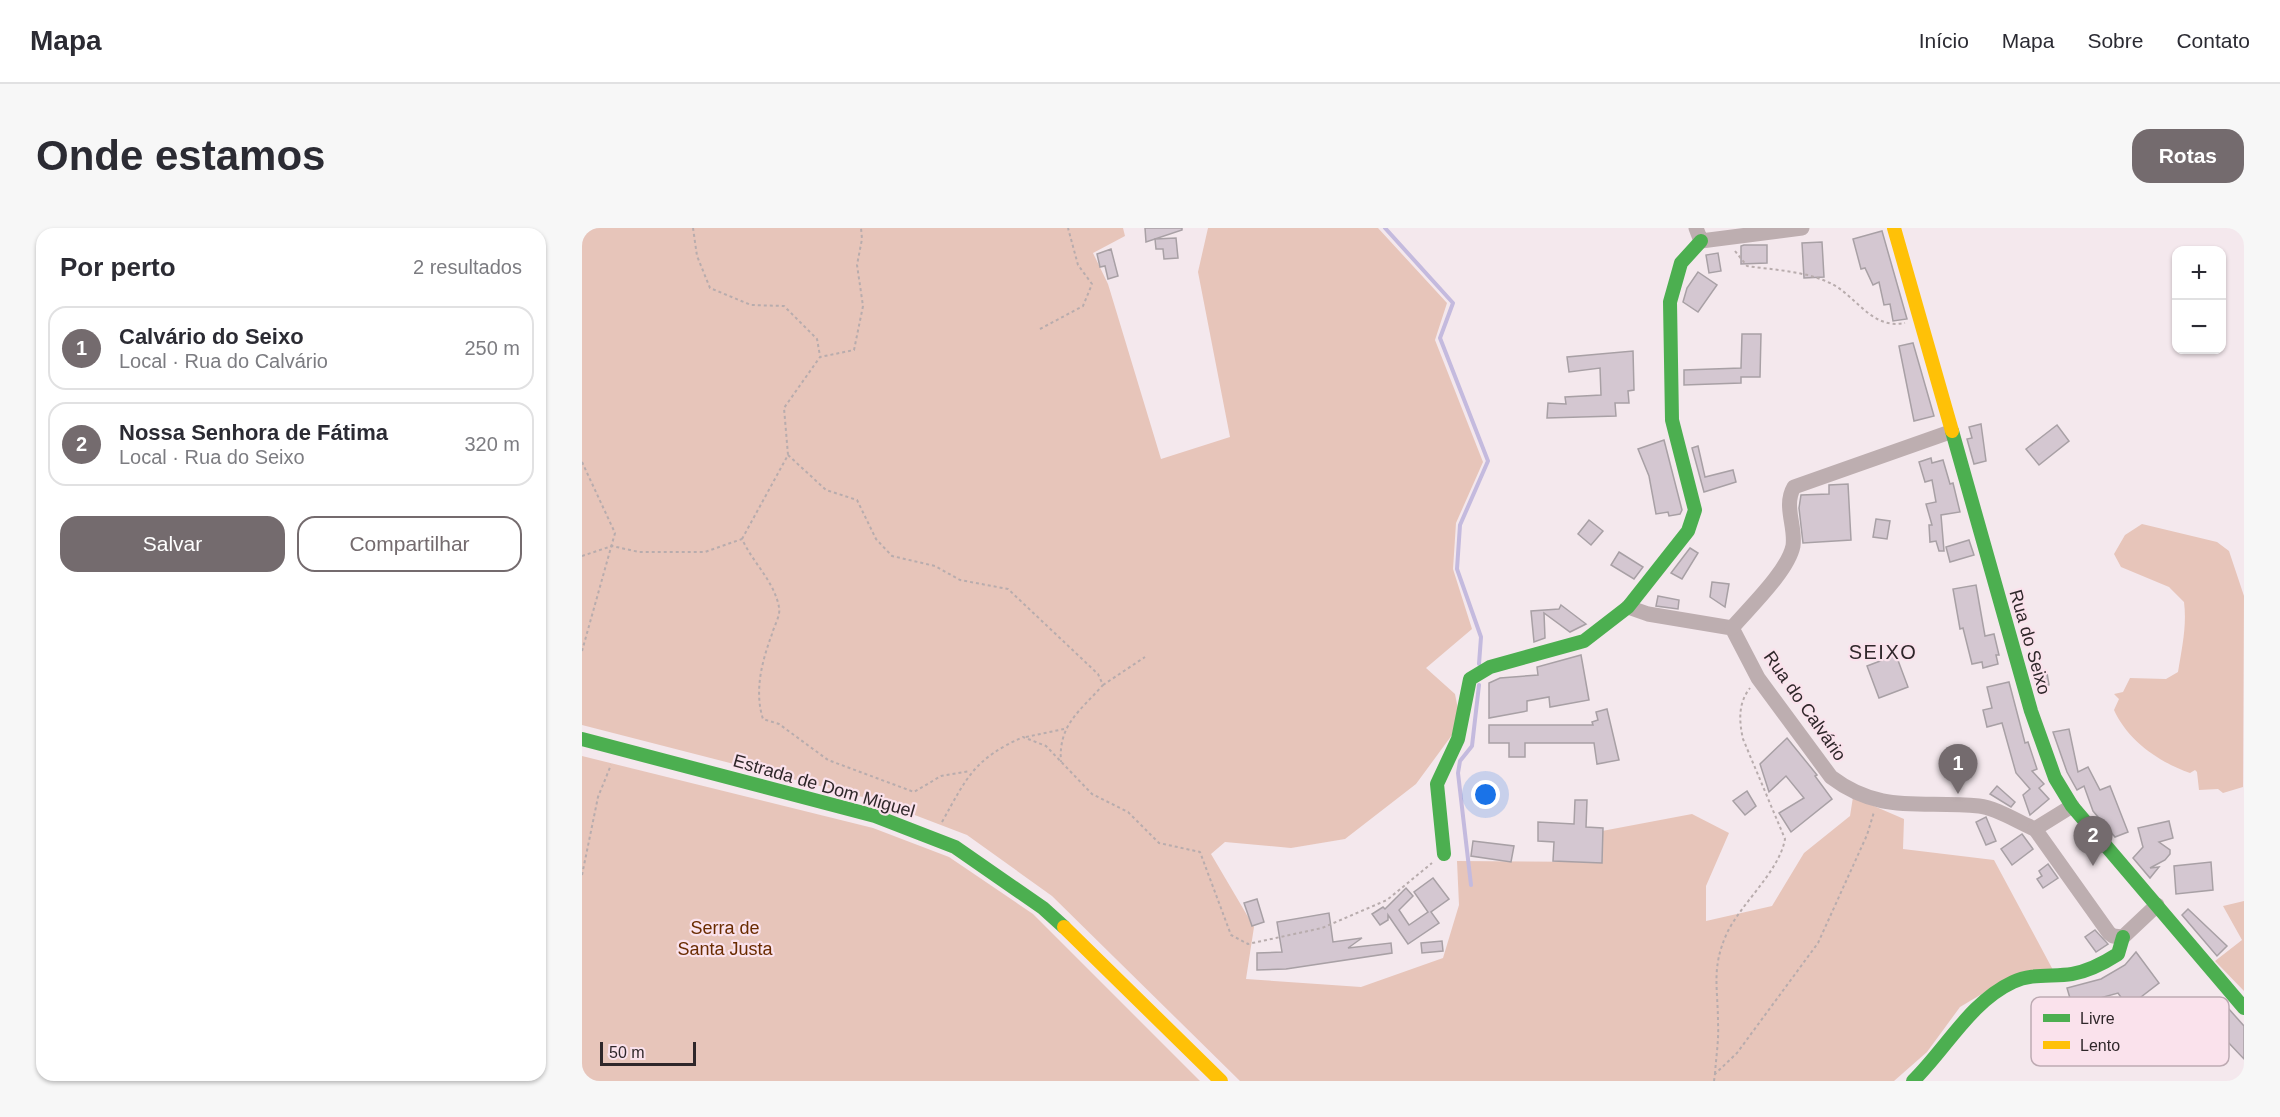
<!DOCTYPE html>
<html lang="pt">
<head>
<meta charset="utf-8">
<style>
  :root { --surface:#fff; --page:#f7f7f7; --text:#2b2b33; --muted:#7c7c81; --line:#e1e1e2; --accent:#746b6e }
  body { margin:0; font-family:Arial,sans-serif; background:var(--page); color:var(--text) }
  .controls { position:absolute; right:18px; top:18px; display:grid; overflow:hidden; border-radius:12px; box-shadow:0 2px 4px #0004 }
  .controls button { width:54px; height:54px; display:grid; place-items:center; padding:0; border:0; border-bottom:2px solid var(--line); background:var(--surface); color:var(--text); font:30px sans-serif }
  .scale { position:absolute; left:18px; bottom:15px; width:96px; box-sizing:border-box; padding-left:6px; border:3px solid #2f272a; border-top:0; font-size:16px; line-height:21px; white-space:nowrap; color:#2f272a; -webkit-text-stroke:4px #fae2ec; paint-order:stroke }
  .you { position:absolute; left:904px; top:567px; width:21px; height:21px; margin:-15px; border:4px solid #fff; border-radius:50%; background:#1a73e8; box-shadow:0 0 0 9px #1a73e833 }
  .badge { display:grid; place-items:center; width:39px; height:39px; border-radius:50%; background:var(--accent); color:#fff; font-size:20px; font-weight:700 }
  .pin { position:absolute; translate:-50% -50px; filter:drop-shadow(0 2px 3px #0008) }
  .pin::after { content:''; position:absolute; top:32px; width:21px; height:18px; background:inherit; clip-path:polygon(0 0,100% 0,50% 100%) }
  .list { margin:0; padding:0; list-style:none }
  h2 { display:flex; justify-content:space-between; align-items:center; height:78px; margin:0; padding:0 24px; font-size:26px }
  h2 small { font-size:20px; font-weight:400; color:var(--muted) }
  .list li { display:grid; grid-template-columns:39px 1fr auto; gap:18px; align-items:center; box-sizing:border-box; height:84px; margin:0 12px 12px; padding:0 12px; border:2px solid var(--line); border-radius:18px }
  .list b { display:block; font-size:22px; white-space:nowrap }
  .list p { margin:0; font-size:20px; white-space:nowrap; color:var(--muted) }
  .list em { font-size:20px; font-style:normal; color:var(--muted) }
  .actions { display:flex; gap:12px; padding:18px 24px }
  .actions a { flex:1; padding:14px 0; border:2px solid var(--accent); border-radius:18px; text-align:center; font-size:21px; color:var(--accent) }
  .actions .main { background:var(--accent); color:#fff }
  .map { position:relative; flex:none; width:1662px; height:853px; overflow:hidden; border-radius:18px }
  header { display:flex; align-items:center; gap:36px; box-sizing:border-box; height:84px; padding:0 30px; background:var(--surface); border-bottom:2px solid var(--line) }
  header strong { font-size:28px }
  nav { display:flex; gap:33px; margin-inline-start:auto; font-size:21px }
  .intro { display:flex; align-items:center; justify-content:space-between; box-sizing:border-box; height:144px; padding:0 36px }
  h1 { margin:0; font-size:42px }
  .button { padding:15px 27px; border-radius:18px; background:var(--accent); color:#fff; font-size:21px; font-weight:700 }
  main { display:flex; gap:36px; padding:0 36px }
  aside { flex:1; background:var(--surface); border-radius:18px; box-shadow:0 2px 4px #0004 }
  .map>svg:first-child { display:block }
  .green { fill:#e7c5ba }
  .lines { fill:none; stroke-linecap:round; stroke-linejoin:round }
  .stream { stroke:#c4bade; stroke-width:4 }
  .building { fill:#d4c7d1; stroke:#a8a0a5; stroke-width:1.5 }
  .path { stroke:#b8acad; stroke-width:2; stroke-dasharray:3 3; stroke-linecap:butt }
  .street { stroke:#bdaeb0; stroke-width:15 }
  .fast { stroke:#4caf50; stroke-width:14 }
  .slow { stroke:#ffc107; stroke-width:14 }
  .labels { text-anchor:middle; dominant-baseline:central; stroke-width:4.5; stroke-linejoin:round; paint-order:stroke }
  .street-label { font-size:18px; fill:#2f272a; stroke:#fae2ec }
  .park-label { font-size:18px; fill:#692b00; stroke:#fae2ec }
  .neighbourhood-label { font-size:20px; letter-spacing:1.5px; fill:#2f272a; stroke:#fae2ec }
  .key { fill:#fae2ec; stroke:#bdaab2; stroke-width:1.5 }
  .key-label { font-size:16px; fill:#2f272a }
</style>
</head>
<body>
<header>
<strong>Mapa</strong>
<nav><a>Início</a><a>Mapa</a><a>Sobre</a><a>Contato</a></nav>
</header>
<div class="intro"><h1>Onde estamos</h1><a class="button">Rotas</a></div>
<main>
<aside>
<h2>Por perto<small>2 resultados</small></h2>
<ul class="list">
<li><span class="badge">1</span><div><b>Calvário do Seixo</b><p>Local · Rua do Calvário</p></div><em>250 m</em></li>
<li><span class="badge">2</span><div><b>Nossa Senhora de Fátima</b><p>Local · Rua do Seixo</p></div><em>320 m</em></li>
</ul>
<div class="actions"><a class="main">Salvar</a><a>Compartilhar</a></div>
</aside>
<div class="map">
<svg width="1662" height="853" viewBox="0 0 1662 853">
  <rect width="100%" height="100%" fill="#f4e8ed"/>
  <g class="green">
    <path d="M0,0H541L543,8L511,25L526,56L579,231L648,209L616,44L626,0H796L865,75L853,112L901,234L874,295L871,341L890,401L844,440L873,466L876,481L870,507L834,556L763,611L709,620L643,614L629,626L672,699L664,751L779,759L861,730L877,677L875,633L1020,634V603L1110,586L1147,605L1124,658V693L1190,678L1222,625L1268,588L1271,569L1322,591L1321,621L1412,632L1471,742L1430,748L1378,779L1345,824L1312,853H658L470,668L385,607L296,573L0,497Z"/>
    <path d="M1560,296L1635,314L1647,323L1662,368L1661,559L1641,565L1636,561L1617,562L1615,544L1613,542L1608,545C1577,534 1546,513 1532,482L1537,471L1532,466L1541,464L1548,450L1584,451L1596,444C1600,420 1605,397 1602,374L1587,359L1539,339L1532,326L1543,307Z"/>
    <path d="M0,528L291,600L367,629L451,686L618,853H0Z"/>
    <path d="M1662,673V763L1633,733L1660,712L1641,678Z"/>
  </g>
  <g class="lines">
    <g class="stream">
      <path d="M803,0L871,75L858,110L906,233L878,297L875,341L899,409L897,436"/>
      <path d="M889,657L876,545L878,533L890,518L897,457"/>
    </g>
  </g>
  <g class="building">
    <path d="M563,0H600V2L564,14Z"/>
    <path d="M1300,3L1325,91L1311,93L1308,76L1302,77L1297,54L1291,57L1283,40L1279,41L1271,11Z"/>
    <path d="M594,10L596,30L582,31L581,21H574L573,11Z"/>
    <path d="M1240,14L1242,49L1222,50L1220,15Z"/>
    <path d="M1162,17H1185V35L1159,36V18Z"/>
    <path d="M529,21L536,48L526,51L523,38L518,39L515,26Z"/>
    <path d="M1136,25L1139,43L1127,45L1124,27Z"/>
    <path d="M1116,44L1135,57L1116,84L1101,74L1105,60Z"/>
    <path d="M1160,106H1179L1178,149H1159V155L1102,157V142L1159,140Z"/>
    <path d="M1331,115L1352,188L1332,193L1317,118Z"/>
    <path d="M1051,123L1052,162L1046,163L1047,175H1033L1034,188L965,190L966,175L984,176L983,169L1019,167L1018,140L987,144L985,129Z"/>
    <path d="M1399,196L1404,233L1392,236L1385,211L1390,210L1387,199Z"/>
    <path d="M1475,197L1487,213L1457,237L1444,221Z"/>
    <path d="M1082,212L1100,282L1098,286L1087,288L1086,284L1074,286L1067,248L1056,221Z"/>
    <path d="M1116,218L1123,249L1151,242L1154,254L1122,264L1110,220Z"/>
    <path d="M1349,230L1350,235L1361,232L1368,256L1371,255L1378,284L1359,287L1362,323H1357L1354,313L1348,314L1347,297H1350L1344,276L1354,274L1350,252L1343,254L1337,234Z"/>
    <path d="M1266,256L1269,312L1221,315L1217,280L1219,267L1247,266V257Z"/>
    <path d="M1294,291L1308,293L1305,311L1291,309Z"/>
    <path d="M1007,292L1021,303L1009,317L996,306Z"/>
    <path d="M1387,312L1392,327L1368,334L1364,319Z"/>
    <path d="M1108,320L1116,325L1100,351L1089,345Z"/>
    <path d="M1037,324L1061,339L1052,351L1029,337Z"/>
    <path d="M1130,354L1147,356L1143,379L1128,369Z"/>
    <path d="M1394,357L1403,408L1412,406L1417,427H1414L1416,436L1401,440L1400,434L1390,436L1381,400L1378,401L1371,361Z"/>
    <path d="M1076,368L1097,372L1096,381L1074,378Z"/>
    <path d="M979,377L1004,396L988,404L962,385L963,410L952,414L949,383L977,381Z"/>
    <path d="M999,427L1007,472L968,479L967,469L945,473V483L907,490V455L918,450L956,447L955,439Z"/>
    <path d="M1314,427L1326,459L1297,470L1285,438Z"/>
    <path d="M1457,434L1459,447L1465,445L1467,457L1455,459L1449,435Z"/>
    <path d="M1427,454L1443,515L1446,514L1455,541L1450,543L1462,556L1457,560L1467,571L1448,587L1441,567L1448,561L1434,545L1420,495L1405,499L1401,482L1410,480L1405,459Z"/>
    <path d="M1025,481L1037,532L1015,536L1012,515H943V529H927V515H907V497H1011L1010,494L1016,492L1014,484Z"/>
    <path d="M1487,501L1496,544L1506,539L1518,562L1528,558L1546,604L1533,609L1511,583L1502,558L1495,562L1485,544L1471,504Z"/>
    <path d="M1205,510L1235,547L1233,548L1250,571L1209,604L1197,585L1222,570L1204,548L1187,564L1178,536Z"/>
    <path d="M1415,558L1433,574L1429,579L1408,566Z"/>
    <path d="M1165,563L1174,578L1163,587L1151,573Z"/>
    <path d="M993,572H1005L1004,599L1021,600L1020,635L971,633L972,614L956,613V594L992,596Z"/>
    <path d="M1404,589L1414,613L1404,617L1394,594Z"/>
    <path d="M1587,593L1591,610L1577,614L1588,622V626L1583,632L1568,640L1577,639L1568,650L1551,630L1561,619L1556,600Z"/>
    <path d="M1440,606L1451,621L1430,637L1419,621Z"/>
    <path d="M891,613L932,618L929,634L889,628Z"/>
    <path d="M1629,634L1631,662L1594,666L1592,638Z"/>
    <path d="M1466,636L1476,650L1461,660L1455,651L1460,648L1457,643Z"/>
    <path d="M851,650L867,671L849,684L857,695L826,716L806,687V692L798,697L790,686L801,679L803,681L824,660L831,668L817,682L827,697L846,684L832,664Z"/>
    <path d="M675,671L682,694L670,698L662,675Z"/>
    <path d="M1606,681L1645,718L1635,728L1600,687Z"/>
    <path d="M747,685L751,714L780,710L766,720L809,715L810,725L704,741L675,742V725L700,724L695,694Z"/>
    <path d="M1513,702L1526,716L1514,724L1503,709Z"/>
    <path d="M860,713L861,723L840,725L839,715Z"/>
    <path d="M1554,724L1577,755L1546,779L1536,765L1518,770L1526,797L1516,800L1514,791L1507,793L1501,774L1490,777L1485,760L1519,751L1543,737Z"/>
    <path d="M1638,771L1662,798V831L1643,811L1629,828L1618,819L1609,830L1581,805L1568,798L1576,787L1596,802L1605,793L1610,797Z"/>
  </g>
  <g class="lines">
    <g class="path">
      <path d="M111,0L115,28L128,60L169,77L202,78L235,111L238,128"/>
      <path d="M1153,23L1165,38C1192,42 1223,43 1248,55C1274,67 1289,102 1323,95"/>
      <path d="M458,101L501,78L510,56L496,37L486,0"/>
      <path d="M206,227L244,262L275,272L294,311L310,328L353,338L378,352L426,361L516,446L521,457C498,483 476,497 479,534"/>
      <path d="M0,234L33,305L0,423"/>
      <path d="M160,311L206,227L202,180L238,129L272,122L281,78L275,37L280,11L279,0"/>
      <path d="M0,328L30,318L57,324H123L160,311C171,335 192,353 197,379C199,387 192,398 190,406C180,433 172,463 181,491L197,496L246,532L332,564L359,548L388,543"/>
      <path d="M521,457L563,429"/>
      <path d="M444,509L482,501"/>
      <path d="M360,594C385,549 392,531 441,509L464,518L510,566L546,584L577,615L618,624L649,707L666,716L740,700L805,672L850,635"/>
      <path d="M0,647L16,569L29,537"/>
      <path d="M1133,846C1134,829 1137,812 1136,795C1136,760 1129,740 1145,705C1160,674 1197,644 1203,611L1161,511C1157,493 1156,475 1168,460"/>
      <path d="M0,848L2,853"/>
      <path d="M1132,853L1133,846L1155,825L1236,715L1285,607L1292,584"/>
    </g>
    <g class="street">
      <path d="M1114,0L1119,13L1220,0"/>
      <path d="M1046,379L1066,386L1150,400L1176,450L1249,549C1299,587 1340,572 1397,578C1415,580 1436,594 1453,601"/>
      <path d="M1150,400C1167,380 1206,343 1211,318C1214,298 1201,278 1212,259L1368,204"/>
      <path d="M1490,578L1453,601L1527,705L1531,708L1541,709L1575,677"/>
    </g>
    <g class="fast">
      <path d="M1370,203L1449,483L1473,550L1490,578L1662,780"/>
      <path d="M0,511L293,588L373,619L461,680L482,699"/>
      <path d="M862,626L855,556L876,511L888,451L908,439L1002,413L1046,379L1106,303L1113,282L1090,192L1088,74L1099,35L1119,13"/>
      <path d="M1331,853C1364,821 1388,774 1431,754C1450,745 1471,749 1490,746C1507,743 1522,735 1536,726L1541,709"/>
    </g>
    <g class="slow">
      <path d="M1312,0L1370,203"/>
      <path d="M482,699L639,853"/>
    </g>
  </g>
  <g class="labels">
    <g class="street-label">
      <text transform="translate(1448 414) rotate(74)">Rua do Seixo</text>
      <text transform="translate(1223 478) rotate(55)">Rua do Calvário</text>
      <text transform="translate(242 558) rotate(16)">Estrada de Dom Miguel</text>
    </g>
    <g class="park-label">
      <text x="143" y="700">Serra de<tspan x="143" dy="21">Santa Justa</tspan></text>
    </g>
    <g class="neighbourhood-label">
      <text x="1301" y="424">SEIXO</text>
    </g>
  </g>
  <rect x="1449" y="769" width="198" height="69" rx="9" class="key"/>
  <rect x="1461" y="786" width="27" height="8" fill="#4caf50"/>
  <rect x="1461" y="813" width="27" height="8" fill="#ffc107"/>
  <g class="key-label">
    <text x="1498" y="796">Livre</text>
    <text x="1498" y="823">Lento</text>
  </g>
</svg>
<div class="controls">
<button>+</button>
<button>−</button>
</div>
<div class="scale">50 m</div>
<div class="you"></div>
<div class="pin badge" style="left:1376px;top:566px">1</div>
<div class="pin badge" style="left:1511px;top:638px">2</div>
</div>
</main>
</body>
</html>
